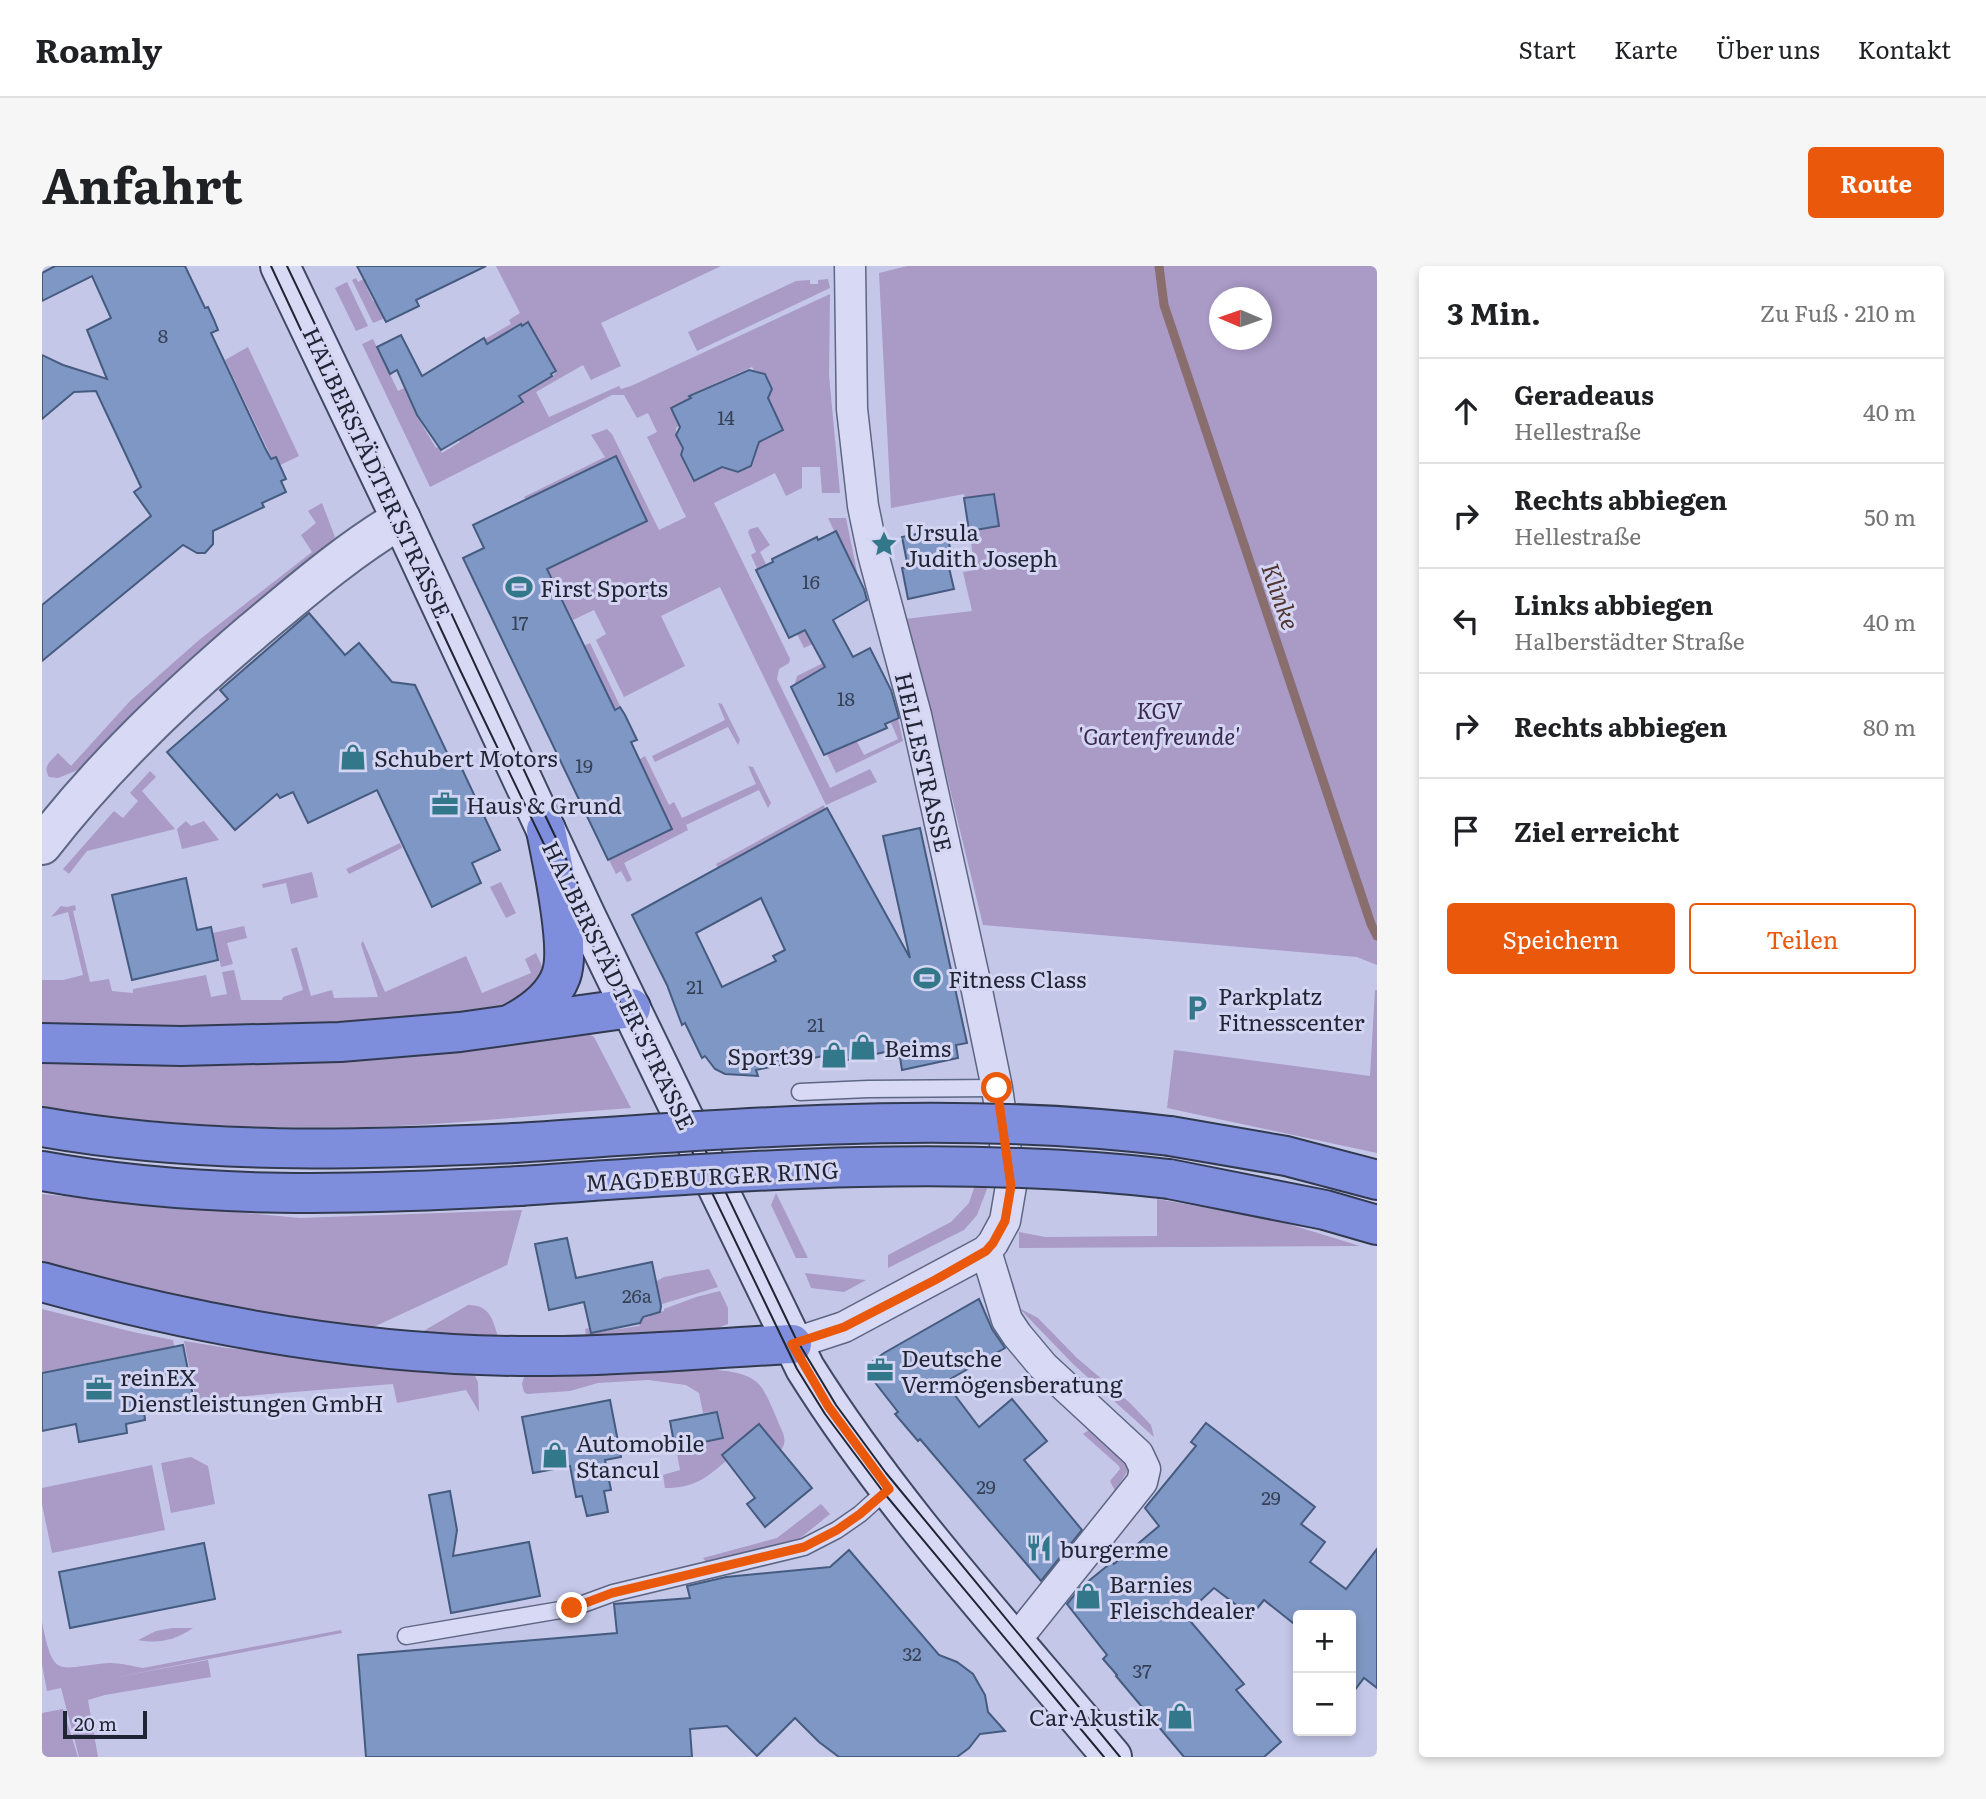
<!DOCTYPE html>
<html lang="de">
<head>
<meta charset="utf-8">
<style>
  :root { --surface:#fff; --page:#f6f6f6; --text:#202124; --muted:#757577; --line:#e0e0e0; --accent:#ea580c }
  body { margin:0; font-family:Literata,serif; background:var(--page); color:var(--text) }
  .controls { position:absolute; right:21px; bottom:21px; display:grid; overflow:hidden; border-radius:7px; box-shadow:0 4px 10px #0003 }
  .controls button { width:63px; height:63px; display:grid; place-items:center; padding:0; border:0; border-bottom:2px solid var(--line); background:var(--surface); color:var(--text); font:35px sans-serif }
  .compass { position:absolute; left:1167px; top:21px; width:63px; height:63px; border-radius:50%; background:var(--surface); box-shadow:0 4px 10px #0003; rotate:272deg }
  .scale { position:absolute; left:21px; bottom:18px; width:84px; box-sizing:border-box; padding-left:7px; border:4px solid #1f2534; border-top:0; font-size:19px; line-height:24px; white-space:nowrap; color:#1f2534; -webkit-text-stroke:5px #d4d5f2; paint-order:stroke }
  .stop { position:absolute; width:21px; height:21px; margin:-16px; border:5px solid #ea580c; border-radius:50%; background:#fff }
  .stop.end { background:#ea580c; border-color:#fff; box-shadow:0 2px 7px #0008 }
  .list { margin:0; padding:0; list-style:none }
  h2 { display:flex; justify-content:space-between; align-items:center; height:91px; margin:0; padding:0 28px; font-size:30px }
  h2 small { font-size:23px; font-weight:400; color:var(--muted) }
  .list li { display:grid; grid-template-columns:46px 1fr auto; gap:21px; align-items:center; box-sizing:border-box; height:105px; padding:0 28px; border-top:2px solid var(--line) }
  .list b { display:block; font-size:26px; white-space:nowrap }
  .list p { margin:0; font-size:23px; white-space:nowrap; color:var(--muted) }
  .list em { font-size:23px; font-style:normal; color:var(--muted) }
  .actions { display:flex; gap:14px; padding:21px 28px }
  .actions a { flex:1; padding:16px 0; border:2px solid var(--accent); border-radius:7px; text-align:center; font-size:24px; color:var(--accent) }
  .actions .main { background:var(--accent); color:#fff }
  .icon { flex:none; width:38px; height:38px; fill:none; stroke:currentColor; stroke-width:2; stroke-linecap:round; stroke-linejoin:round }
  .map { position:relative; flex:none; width:1335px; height:1491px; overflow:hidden; border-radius:7px }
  header { display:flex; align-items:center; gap:42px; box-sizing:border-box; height:98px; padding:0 35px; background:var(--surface); border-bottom:2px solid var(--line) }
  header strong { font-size:33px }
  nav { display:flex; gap:38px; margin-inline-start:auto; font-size:24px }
  .intro { display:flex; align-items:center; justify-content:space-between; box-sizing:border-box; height:168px; padding:0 42px }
  h1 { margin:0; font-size:49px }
  .button { padding:18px 32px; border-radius:7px; background:var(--accent); color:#fff; font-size:24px; font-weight:700 }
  main { display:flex; gap:42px; padding:0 42px }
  aside { flex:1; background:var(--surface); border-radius:7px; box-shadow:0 4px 10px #0003 }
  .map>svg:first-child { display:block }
  .green { fill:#a99ac6; fill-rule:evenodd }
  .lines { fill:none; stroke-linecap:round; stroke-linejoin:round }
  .stream { stroke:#8a6e6e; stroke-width:9 }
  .building { fill:#7f97c4; stroke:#455b7f; stroke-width:2; fill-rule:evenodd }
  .service-casing { stroke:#5d6682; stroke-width:19 }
  .minor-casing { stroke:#5d6682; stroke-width:33 }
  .tertiary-casing { stroke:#5d6682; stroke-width:42 }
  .secondary-casing { stroke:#404a64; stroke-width:42 }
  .trunk-casing { stroke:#313a50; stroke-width:42 }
  .service { stroke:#d7d9f5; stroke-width:16 }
  .minor { stroke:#d7d9f5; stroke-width:30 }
  .tertiary { stroke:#d7d9f5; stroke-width:38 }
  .secondary { stroke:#d7d9f5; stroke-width:38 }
  .trunk { stroke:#7f8edc; stroke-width:38 }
  .tram { stroke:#1f2534; stroke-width:2 }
  .trunk-bridge-casing { stroke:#313a50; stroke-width:42; stroke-linecap:butt }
  .trunk-bridge { stroke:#7f8edc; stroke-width:38 }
  .route { stroke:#ea580c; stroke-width:9 }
  .labels { text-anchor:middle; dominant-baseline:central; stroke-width:6; stroke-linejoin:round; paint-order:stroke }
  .number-label { font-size:19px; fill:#374258 }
  .street-label { font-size:23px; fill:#1f2534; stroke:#d4d5f2 }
  .poi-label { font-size:23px; fill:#1f2534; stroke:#d4d5f2; text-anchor:start }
  .park-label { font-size:23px; font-style:italic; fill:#3a284e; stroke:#d4d5f2 }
  .water-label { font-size:24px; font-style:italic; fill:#523630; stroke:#d4d5f2 }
</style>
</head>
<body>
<header>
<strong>Roamly</strong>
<nav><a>Start</a><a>Karte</a><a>Über uns</a><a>Kontakt</a></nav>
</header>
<div class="intro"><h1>Anfahrt</h1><a class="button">Route</a></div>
<main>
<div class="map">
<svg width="1335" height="1491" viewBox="0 0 1335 1491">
  <rect width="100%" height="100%" fill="#c5c7e9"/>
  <g class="green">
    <path d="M454,0H679L559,57L579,100L549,114L541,99L494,126L507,151L577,120L579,123L589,120L788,28L787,109L798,227H780L778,201H760V222L744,230L733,207L672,237L748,393L747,397L737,403L735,413L788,522L828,503L835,516L784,539L678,321L619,350L643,400L582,431L554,374L564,368L552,344L531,354L506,303L602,257L485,235L482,231L563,191L549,169L565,163L570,168L617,264L644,251L605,171L615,166L606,147L595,152L582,129H570L388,221L320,78L331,73L356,125L362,122L374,149L394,182L396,181L400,187L418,176L415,171L428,160L433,166L448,156L445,150L461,140L466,146L482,137L478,130L510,111L515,105L504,86L498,89L492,78L497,74L486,55L481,59L479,57L446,77L443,73L469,58L467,54L478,47ZM710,101L712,104L724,108L731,123L726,134L742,164L713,178L715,184L710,201L696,207L680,202L651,216L638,189L641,178L637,177L634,169V162L637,160L628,141L648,132L647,129Z"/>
    <path d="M865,0H1335V699L1315,691L941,659L887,437L863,353L930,345L921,306L933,304L922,228L849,242L837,7ZM1178,32H1220V74H1178Z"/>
    <path d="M314,12L316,16L323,12L325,16L323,18L331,35L363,44L331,57L310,14Z"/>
    <path d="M786,13L788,22L655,85L646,66L754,15L768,14V18H776V14Z"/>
    <path d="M305,16L326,60L314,65L293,22Z"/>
    <path d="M206,81L257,190L234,201L183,94Z"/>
    <path d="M280,237L293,271L274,292L46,500L16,512L7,511C0,500 9,495 16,487L29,500L88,435L157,374L270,286L259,269L274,257L266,245Z"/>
    <path d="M786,252H804L815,306L812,308Z"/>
    <path d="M716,261L728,279L718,286L725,300L716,305L709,289L714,286L706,266L708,263Z"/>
    <path d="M783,353L798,393L752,421L755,410L789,393L779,374L762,382L754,366Z"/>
    <path d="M548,377L578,440L568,445L526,387Z"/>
    <path d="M676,437L680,438L698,474L696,479L686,461L613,496L610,490L683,454Z"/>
    <path d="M856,453L861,475L794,507L784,486L813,472L822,489L856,473L849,457Z"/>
    <path d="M603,490L627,539L632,536L640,552L714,518L706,500L711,501L729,537L726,542L717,524L644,559L646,564L582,597L590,614L585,616L579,605L574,608L565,590L593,496Z"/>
    <path d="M108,505L114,511L100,525L133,563L45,585L27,608L21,603L72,545L81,552L96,535L88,527Z"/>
    <path d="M782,539L783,543L676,602L674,598Z"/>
    <path d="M144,555L149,560L162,555L177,574L140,583L135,563Z"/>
    <path d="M358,577L360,582L307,608L304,603Z"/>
    <path d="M270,606L276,631L249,638L244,617L221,622L220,618Z"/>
    <path d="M459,616L474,647L464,652L448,621Z"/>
    <path d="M33,639L34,644L31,645L48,716L67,713L70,725L91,727V723L164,709L169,731L185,728L180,706L192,704L199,734H240L241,731L261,724L249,683L255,681L269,730L290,724L292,732L336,731L319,678L321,675L343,726L424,690L440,727L489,707L483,693L494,687L504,709L502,718L455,745L326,756L237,760L67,762L0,758V714H21L41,709L26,646L9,651L19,640L25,641Z"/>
    <path d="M202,660L205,672L185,677L191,698L179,701L171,667Z"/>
    <path d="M1333,724H1335V887L1125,842L1132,784L1328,810Z"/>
    <path d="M541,765L552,771L589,842C501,848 412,859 324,861C216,864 107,858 0,841V795L134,799Z"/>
    <path d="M934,916L945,923L935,949L922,964L846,1002V989L909,956L927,937Z"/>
    <path d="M734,927L766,992H754L729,939Z"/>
    <path d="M0,928L258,952L480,944L465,999L323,1065L218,1051L0,999Z"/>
    <path d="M1115,933L1230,953L1318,980L977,982V966L1003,971L1115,970Z"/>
    <path d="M667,1003L676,1021L617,1039L613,1016L622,1011Z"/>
    <path d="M763,1007L824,1014L802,1026L769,1022Z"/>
    <path d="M678,1025L686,1042V1058L659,1069L545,1076L543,1063L547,1062L549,1067L597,1060L601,1052L607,1051V1048L622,1045V1043L654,1031Z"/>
    <path d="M426,1039C449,1039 451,1055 457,1074L373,1070Z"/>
    <path d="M977,1042L996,1052L1035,1092L1088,1137L1109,1159L1112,1171L1031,1098Z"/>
    <path d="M0,1043L91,1066L131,1074L132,1080L0,1106Z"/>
    <path d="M142,1075L185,1082L430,1104L436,1116L437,1146L424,1124L355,1137L351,1118L154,1134Z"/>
    <path d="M657,1103C676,1104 708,1104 720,1122C727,1133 732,1146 737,1158C741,1167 746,1175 739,1184L717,1157L679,1189L684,1195C663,1213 652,1222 623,1222L621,1209L638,1204L634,1182L682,1172L676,1145L661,1147L657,1127L644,1119L606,1114L556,1117L528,1125L485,1128L482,1126L480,1118L482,1111Z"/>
    <path d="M1048,1163L1085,1196L1088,1201L1073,1225L1068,1215L1078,1203L1077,1200L1041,1168Z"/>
    <path d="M149,1191L166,1200L173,1238L129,1247L119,1197Z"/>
    <path d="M110,1199L123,1264L10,1287L0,1238V1222Z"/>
    <path d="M779,1238L788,1248L756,1274L664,1296L661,1292L735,1272Z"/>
    <path d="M0,1356C12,1417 17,1400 68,1397C78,1397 90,1400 101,1402L299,1364L300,1367L65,1413L166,1394L169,1411L63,1429L46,1434L56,1491H37L19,1422L5,1425L0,1399Z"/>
    <path d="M130,1362H151C133,1374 117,1378 96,1374L114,1365Z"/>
    <path d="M21,1443L36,1491H0V1447Z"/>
  </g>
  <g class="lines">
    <path class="stream" d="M1117,0L1122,39L1329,658L1335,670"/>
  </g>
  <g class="building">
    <path d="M13,0H143L163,42L166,41L172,54L176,64L169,67L223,182L229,193L234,191L244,213L239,215L244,226L220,237L222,241L171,265V278L163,287H155L141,279L0,395V339L109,250L92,226L99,221L54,125L32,126L0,153V89L21,99L65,113L45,64L69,52L50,10L0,35V7Z"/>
    <path d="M315,0H444L374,34L377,40L344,56Z"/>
    <path d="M486,56L514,105L509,108L510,110L477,130L481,136L399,184L375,149L355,104L348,108L335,81L359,69L380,110L442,72L445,78L479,58L480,60Z"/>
    <path d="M707,104L723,108L730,123L726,132L741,164L717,176L709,200L696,206L680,201L652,215L639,189L641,182L634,169L638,161L629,142L649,132L647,130Z"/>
    <path d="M574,190L605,255L505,303L573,444L578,441L583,449L595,474L589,476L630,563L566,594L421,292L442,282L431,259Z"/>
    <path d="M952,228L957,260L927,265L922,232Z"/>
    <path d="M904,262L910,292L905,293L912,323L866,333L860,302L866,301L860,271Z"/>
    <path d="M794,265L822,323L825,334L791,354L811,391L828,382L849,424L857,452L843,458L845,462L782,489L749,421L783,401L763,364L747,372L714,304L731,296L730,293L775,271L776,274Z"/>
    <path d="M267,347L303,389L317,377L350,416L373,419L407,491L413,488L458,584L430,597L439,617L390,641L335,524L266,557L251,526L238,532L235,528L193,564L125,486L186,433L178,424Z"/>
    <path d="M785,542L868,692L841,570L878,562L925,777L914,779L916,792L860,804L858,791L849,793L848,785L782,799L781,790L714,804L716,810L683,808L673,803L663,790L660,792L643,757L640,759L625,719L590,649ZM719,632L743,684L731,690L734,695L680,721L654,667Z"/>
    <path d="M144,612L155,664L169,661L176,694L90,714L70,629Z"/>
    <path d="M525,972L534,1012L610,996L619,1040L618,1046L601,1051L598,1057L549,1067L542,1036L507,1044L493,978Z"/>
    <path d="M937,1033L950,1063L963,1082L903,1116L937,1161L970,1133L1005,1175L982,1194L1040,1264L999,1315L878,1173L876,1175L853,1148L856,1146L828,1110L831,1095L842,1087Z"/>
    <path d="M141,1079L152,1135L102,1145L103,1154L84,1158L85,1167L37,1176L34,1158L0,1165V1107Z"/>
    <path d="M568,1134L579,1191L563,1194L569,1224L562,1225L566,1246L545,1250L540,1230L534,1231L528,1200L491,1207L480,1151Z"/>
    <path d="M675,1146L681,1172L633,1182L628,1155Z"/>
    <path d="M1164,1157L1273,1241L1259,1258L1283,1276L1268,1296L1304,1323L1335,1283V1422L1322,1412L1309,1429V1349H1256V1361L1222,1334L1209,1350L1172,1322L1143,1349L1202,1418L1194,1424L1239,1476L1222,1491H1142L1074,1410L1075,1409L1061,1393L1065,1389L1025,1338L1038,1322L1070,1296L1072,1298L1117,1260L1103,1242L1154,1180L1149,1176Z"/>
    <path d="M717,1158L770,1222L723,1261L705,1238L713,1232L680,1189Z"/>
    <path d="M408,1225L415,1264L411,1290L487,1276L498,1330L409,1347L387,1229Z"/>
    <path d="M162,1277L173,1333L28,1362L17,1306Z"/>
    <path d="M807,1284L897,1389L915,1396L931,1408L943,1429L946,1446L963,1465L938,1468L927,1482L915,1491H797L777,1476L753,1452L715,1490L685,1460L648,1463L650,1491H324L316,1389L575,1367L572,1338L648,1332L645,1320L684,1311L788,1301Z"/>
  </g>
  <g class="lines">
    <g class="service-casing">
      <g id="service">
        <path d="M758,826L826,823L955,822"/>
        <path d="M364,1370L530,1342L571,1327L762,1281L795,1264L818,1248L847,1222"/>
      </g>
    </g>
    <g class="minor-casing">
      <g id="minor">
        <path d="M944,985L965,1054L975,1069L1001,1100L1096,1188L1103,1203L1100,1216L973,1375"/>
        <path d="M750,1078L802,1061L944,985L951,977L963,955L969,920L955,822L934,720L874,449L831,288L821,240L810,143L808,0"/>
      </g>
    </g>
    <g class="tertiary-casing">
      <path id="tertiary" d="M0,579C61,500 134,431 210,366C258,326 305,285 359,253"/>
    </g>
    <g class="secondary-casing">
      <path id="secondary" d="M238,0L359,253L544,650L763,1102C850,1241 965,1365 1070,1491"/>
    </g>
    <g class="trunk-casing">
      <g id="trunk">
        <path d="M469,758C490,747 511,732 519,710C530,681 510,596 504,564"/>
        <path d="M0,777L139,780L298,776L418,766L589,742"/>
        <path d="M0,861C158,889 314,884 472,877"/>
        <path d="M1128,870L1244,890L1335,914"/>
        <path d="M0,905C157,934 320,929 478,920"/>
        <path d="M1127,913L1283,944L1335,959"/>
        <path d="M0,1016C165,1062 335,1092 507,1090C588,1090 669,1082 750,1078"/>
      </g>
    </g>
    <use href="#service" class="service"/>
    <use href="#minor" class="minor"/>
    <use href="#tertiary" class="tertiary"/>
    <use href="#secondary" class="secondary"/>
    <use href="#trunk" class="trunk"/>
    <g class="tram">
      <path d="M229,0L419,406L755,1103L783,1148L842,1227L1062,1491"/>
      <path d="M245,0L339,196L501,545L753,1071L794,1139L844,1207L1078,1491"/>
    </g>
    <g class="trunk-bridge-casing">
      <g id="trunk-bridge">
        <path d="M472,877C691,863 910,843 1128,870"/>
        <path d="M478,920C695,905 911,888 1127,913"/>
      </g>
    </g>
    <use href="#trunk-bridge" class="trunk-bridge"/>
  </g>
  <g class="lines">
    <path class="route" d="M530,1342L570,1327L762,1281L795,1264L818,1248L847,1223L786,1140L750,1078L802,1061L893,1014L944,985L951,977L963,955L969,920L955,822"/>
  </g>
  <defs>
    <g id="sight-bare" transform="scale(2.1)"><path d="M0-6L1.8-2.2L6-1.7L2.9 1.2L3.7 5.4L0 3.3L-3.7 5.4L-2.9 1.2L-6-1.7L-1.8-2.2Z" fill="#33778b" stroke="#d4d5f2" stroke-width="2.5" paint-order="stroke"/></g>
    <g id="stadium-bare" transform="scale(2.1)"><path d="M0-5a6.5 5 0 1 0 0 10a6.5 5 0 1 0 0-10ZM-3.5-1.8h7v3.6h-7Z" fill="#33778b" stroke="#d4d5f2" stroke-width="2.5" paint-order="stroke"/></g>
    <g id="shop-bare" transform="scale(2.1)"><path d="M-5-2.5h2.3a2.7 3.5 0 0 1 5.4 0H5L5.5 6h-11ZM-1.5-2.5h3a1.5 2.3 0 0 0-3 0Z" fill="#33778b" stroke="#d4d5f2" stroke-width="2.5" paint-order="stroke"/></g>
    <g id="office-bare" transform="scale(2.1)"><path d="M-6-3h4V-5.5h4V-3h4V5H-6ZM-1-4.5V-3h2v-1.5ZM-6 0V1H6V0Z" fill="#33778b" stroke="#d4d5f2" stroke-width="2.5" paint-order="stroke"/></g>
    <g id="parking-bare" transform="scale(2.1)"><path d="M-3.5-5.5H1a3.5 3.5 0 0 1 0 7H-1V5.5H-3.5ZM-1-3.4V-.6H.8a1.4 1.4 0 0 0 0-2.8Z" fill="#33778b" stroke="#d4d5f2" stroke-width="2.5" paint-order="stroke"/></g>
    <g id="restaurant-bare" transform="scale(2.1)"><path d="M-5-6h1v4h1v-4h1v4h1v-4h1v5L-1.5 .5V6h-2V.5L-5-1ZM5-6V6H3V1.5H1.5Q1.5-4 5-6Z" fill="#33778b" stroke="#d4d5f2" stroke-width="2.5" paint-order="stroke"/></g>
  </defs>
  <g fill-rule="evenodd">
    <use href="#sight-bare" x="842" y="278"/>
    <use href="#stadium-bare" x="477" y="321"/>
    <use href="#shop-bare" x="311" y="491"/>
    <use href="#office-bare" x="403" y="538"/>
    <use href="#stadium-bare" x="885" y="712"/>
    <use href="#parking-bare" x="1155" y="742"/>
    <use href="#shop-bare" x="821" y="781"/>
    <use href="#shop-bare" x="792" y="789"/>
    <use href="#office-bare" x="838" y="1104"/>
    <use href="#office-bare" x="57" y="1123"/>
    <use href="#shop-bare" x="513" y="1189"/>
    <use href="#restaurant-bare" x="997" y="1282"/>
    <use href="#shop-bare" x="1046" y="1330"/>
    <use href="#shop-bare" x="1138" y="1450"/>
  </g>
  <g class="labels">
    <g class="number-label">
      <text x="121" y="69">8</text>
      <text x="684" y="151">14</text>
      <text x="769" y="315">16</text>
      <text x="478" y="356">17</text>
      <text x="804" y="432">18</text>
      <text x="542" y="499">19</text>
      <text x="653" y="720">21</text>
      <text x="774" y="758">21</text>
      <text x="595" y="1029">26a</text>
      <text x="944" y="1220">29</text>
      <text x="1229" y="1231">29</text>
      <text x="870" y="1387">32</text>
      <text x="1100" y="1404">37</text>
    </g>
    <g class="street-label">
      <text transform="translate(336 206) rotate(65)">HALBERSTÄDTER STRASSE</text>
      <text transform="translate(883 496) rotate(77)">HELLESTRASSE</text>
      <text transform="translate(578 719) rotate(64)">HALBERSTÄDTER STRASSE</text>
      <text transform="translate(670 909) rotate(-3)">MAGDEBURGER RING</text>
    </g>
    <g class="poi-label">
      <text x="863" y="265">Ursula<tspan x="863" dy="26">Judith Joseph</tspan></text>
      <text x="498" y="321">First Sports</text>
      <text x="332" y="491">Schubert Motors</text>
      <text x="424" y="538">Haus &amp; Grund</text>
      <text x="906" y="712">Fitness Class</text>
      <text x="1176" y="729">Parkplatz<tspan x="1176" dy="26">Fitnesscenter</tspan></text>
      <text x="842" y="781">Beims</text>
      <text x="771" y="789" text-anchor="end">Sport39</text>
      <text x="859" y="1091">Deutsche<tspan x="859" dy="26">Vermögensberatung</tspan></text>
      <text x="78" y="1110">reinEX<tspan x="78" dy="26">Dienstleistungen GmbH</tspan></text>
      <text x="534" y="1176">Automobile<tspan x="534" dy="26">Stancul</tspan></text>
      <text x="1018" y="1282">burgerme</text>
      <text x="1067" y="1317">Barnies<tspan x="1067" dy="26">Fleischdealer</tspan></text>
      <text x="1117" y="1450" text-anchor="end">Car Akustik</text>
    </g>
    <g class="park-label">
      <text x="1117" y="443">KGV<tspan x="1117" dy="26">'Gartenfreunde'</tspan></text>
    </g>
    <g class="water-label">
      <text transform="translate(1240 330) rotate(71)">Klinke</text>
    </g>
  </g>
</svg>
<div class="controls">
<button>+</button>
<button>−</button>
</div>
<svg class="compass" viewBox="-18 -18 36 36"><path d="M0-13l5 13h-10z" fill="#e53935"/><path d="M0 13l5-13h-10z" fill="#757577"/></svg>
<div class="scale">20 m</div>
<div class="stop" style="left:955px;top:822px"></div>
<div class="stop end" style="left:530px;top:1342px"></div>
</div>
<aside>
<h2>3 Min.<small>Zu Fuß · 210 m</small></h2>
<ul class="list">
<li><svg class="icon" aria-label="ahead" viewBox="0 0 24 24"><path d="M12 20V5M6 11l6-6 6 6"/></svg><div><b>Geradeaus</b><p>Hellestraße</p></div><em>40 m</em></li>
<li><svg class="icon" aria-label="right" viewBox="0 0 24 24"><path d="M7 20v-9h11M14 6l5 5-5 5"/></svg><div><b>Rechts abbiegen</b><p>Hellestraße</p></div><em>50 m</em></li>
<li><svg class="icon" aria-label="left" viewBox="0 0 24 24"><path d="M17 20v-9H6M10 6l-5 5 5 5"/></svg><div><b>Links abbiegen</b><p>Halberstädter Straße</p></div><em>40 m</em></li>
<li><svg class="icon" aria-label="right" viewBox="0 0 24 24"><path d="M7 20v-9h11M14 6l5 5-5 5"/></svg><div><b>Rechts abbiegen</b></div><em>80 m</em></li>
<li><svg class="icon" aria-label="arrive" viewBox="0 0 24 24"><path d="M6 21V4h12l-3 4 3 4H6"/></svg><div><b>Ziel erreicht</b></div></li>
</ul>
<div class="actions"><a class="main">Speichern</a><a>Teilen</a></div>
</aside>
</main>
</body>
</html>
